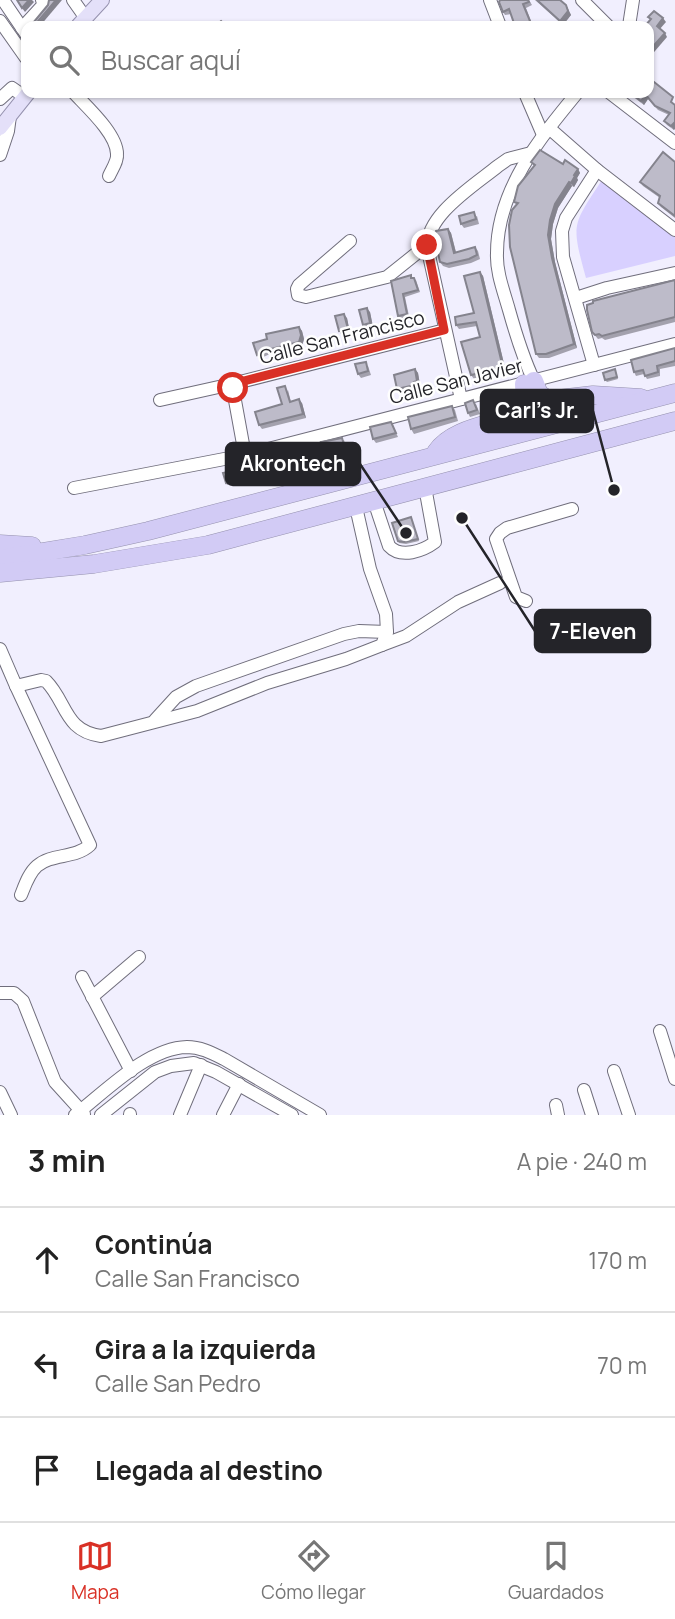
<!DOCTYPE html>
<html lang="es">
<head>
<meta charset="utf-8">
<style>
  :root { --surface:#fff; --page:#f6f6f6; --text:#222; --muted:#767676; --line:#e0e0e0; --accent:#d93025 }
  body { margin:0; font-family:Manrope,sans-serif; background:var(--page); color:var(--text) }
  .stop { position:absolute; width:21px; height:21px; margin:-16px; border:5px solid #d93025; border-radius:50%; background:#fff }
  .stop.end { background:#d93025; border-color:#fff; box-shadow:0 2px 7px #0008 }
  .list { margin:0; padding:0; list-style:none }
  h2 { display:flex; justify-content:space-between; align-items:center; height:91px; margin:0; padding:0 28px; font-size:30px }
  h2 small { font-size:23px; font-weight:400; color:var(--muted) }
  .list li { display:grid; grid-template-columns:46px 1fr auto; gap:21px; align-items:center; box-sizing:border-box; height:105px; padding:0 28px; border-top:2px solid var(--line) }
  .list b { display:block; font-size:26px; white-space:nowrap }
  .list p { margin:0; font-size:23px; white-space:nowrap; color:var(--muted) }
  .list em { font-size:23px; font-style:normal; color:var(--muted) }
  .icon { flex:none; width:38px; height:38px; fill:none; stroke:currentColor; stroke-width:2; stroke-linecap:round; stroke-linejoin:round }
  .map { position:relative; flex:none; width:675px; height:1115px; overflow:hidden }
  .search { position:absolute; background:var(--surface); box-shadow:0 2px 5px #0004; left:21px; right:21px; top:21px; height:77px; display:flex; align-items:center; gap:18px; box-sizing:border-box; padding:0 24px; border-radius:14px; color:var(--muted); font-size:26px }
  .sheet { height:406px; background:var(--surface) }
  nav { display:flex; justify-content:space-around; align-items:center; box-sizing:border-box; height:98px; border-top:2px solid var(--line); background:var(--surface); font-size:19px; color:var(--muted) }
  nav a { display:grid; justify-items:center; gap:4px }
  nav .on { color:var(--accent) }
  .map>svg:first-child { display:block }
  .green { fill:#d8d0ff }
  .lines { fill:none; stroke-linecap:round; stroke-linejoin:round }
  .minor-casing { stroke:#706e7c; stroke-width:14 }
  .major-casing { stroke:#9591ae; stroke-width:16 }
  .highway-casing { stroke:#9591ae; stroke-width:19 }
  .minor { stroke:#fff; stroke-width:12 }
  .major { stroke:#e4e0f9; stroke-width:14 }
  .highway { stroke:#d2cbf5; stroke-width:18 }
  .wall { fill:#a3a1ad }
  .shaded-wall { fill:#84838d }
  .building { fill:#bdbbc9; stroke:#84838d; stroke-width:2 }
  .route { stroke:#d93025; stroke-width:9 }
  .labels { text-anchor:middle; dominant-baseline:central; stroke-width:5; stroke-linejoin:round; paint-order:stroke }
  .street-label { font-size:19px; fill:#242429; stroke:#fefefe }
  .leader { fill:none; stroke:#242429; stroke-width:2.5 }
  .callout-dot { fill:#242429; stroke:#fefefe; stroke-width:2.5 }
  .callout { fill:#242429; stroke:#242429; stroke-width:2.5 }
  .callout-label { font-size:21px; text-anchor:middle; font-weight:bold; fill:#fff }
</style>
</head>
<body>
<div class="map">
<svg width="675" height="1115" viewBox="0 0 675 1115">
  <rect width="100%" height="100%" fill="#f1effe"/>
  <path class="green" d="M602,180L675,234V256L586,278C571,223 572,226 602,180Z"/>
  <g class="lines">
    <g class="minor-casing">
      <g id="minor">
        <path d="M3,0L26,34"/>
        <path d="M73,0L85,17"/>
        <path d="M490,0L500,26"/>
        <path d="M582,0L608,26"/>
        <path d="M0,21L26,58"/>
        <path d="M629,26L633,0"/>
        <path d="M22,28L44,4L42,0"/>
        <path d="M74,93C87,107 117,134 117,154C118,161 112,169 109,176"/>
        <path d="M525,93L543,135"/>
        <path d="M610,93L675,143"/>
        <path d="M0,99L12,88L25,97"/>
        <path d="M549,128L597,170L675,230"/>
        <path d="M0,155L8,131L10,116"/>
        <path d="M350,241L299,285L297,289L298,295L306,297L387,277L427,245"/>
        <path d="M576,298L607,288L675,273"/>
        <path d="M594,365L563,257L562,231L566,218L597,170"/>
        <path d="M534,381C523,358 516,335 509,310C504,292 496,272 497,253C497,190 540,138 577,93"/>
        <path d="M461,399L428,251C422,217 475,185 498,166L508,159L531,153"/>
        <path d="M160,400L232,384"/>
        <path d="M245,455L232,384L445,330"/>
        <path d="M74,488L245,455L675,344"/>
        <path d="M374,501L389,546C401,559 423,551 435,542L425,487"/>
        <path d="M526,601L516,597L496,539L500,533L507,528L572,509"/>
        <path d="M382,645L406,636L458,602L500,583"/>
        <path d="M0,649L16,686L41,680L46,681C67,702 64,731 101,736L197,711L267,683L346,659L382,645L387,632L386,614L370,569L356,507"/>
        <path d="M16,686L90,845C75,859 52,853 37,866C29,873 25,885 21,895"/>
        <path d="M155,720L176,697L196,686L344,634L359,631L387,632"/>
        <path d="M82,977L131,1071"/>
        <path d="M0,993H14L23,1001L55,1082L84,1114"/>
        <path d="M92,997L139,957"/>
        <path d="M660,1031L675,1079"/>
        <path d="M614,1071L629,1115"/>
        <path d="M584,1090L592,1115"/>
        <path d="M0,1092L11,1115"/>
        <path d="M556,1105L558,1115"/>
        <path d="M75,1115C105,1092 147,1048 187,1047C201,1047 212,1053 224,1059L320,1115"/>
        <path d="M101,1115L155,1072L171,1066L194,1063L216,1072L292,1115"/>
        <path d="M130,1115V1114"/>
        <path d="M180,1115L201,1065"/>
        <path d="M223,1115L239,1084"/>
      </g>
    </g>
    <g class="major-casing">
      <g id="major">
        <path d="M78,26L102,0"/>
        <path d="M0,128L28,93"/>
      </g>
    </g>
    <g class="highway-casing">
      <g id="highway">
        <path d="M534,381L539,394L549,400L593,395L641,398"/>
        <path d="M436,452C453,427 494,425 521,413L525,403L524,384"/>
        <path d="M0,544L32,546"/>
        <path d="M0,559L85,545L148,531L675,393"/>
        <path d="M0,573L94,564L208,545L675,421"/>
      </g>
    </g>
    <use href="#minor" class="minor"/>
    <use href="#major" class="major"/>
    <use href="#highway" class="highway"/>
  </g>
  <g class="wall">
    <path d="M529,0L532,5L526,8L533,26H515L511,14L505,15L503,12Z"/>
    <path d="M535,0H560L568,9L571,15L563,25Z"/>
    <path d="M628,93H649L674,104V130L667,125L664,121L669,115L658,110L648,99L644,105Z"/>
    <path d="M531,162L563,164L578,169L580,173L577,178L578,180L574,187L572,186L558,208L553,224L551,239L555,262L577,348L549,358H539L536,354L517,205L514,202L534,166Z"/>
    <path d="M675,162V218L661,207L658,203L660,198L643,186L640,182Z"/>
    <path d="M477,216L479,224L464,228L461,224Z"/>
    <path d="M448,229L451,233L456,252L475,247L478,251L480,259L471,263L449,268L443,266L440,262Z"/>
    <path d="M480,272L483,276L506,372L474,379L471,375L480,337L477,326L459,329L456,325L474,313Z"/>
    <path d="M411,278L416,280L420,292L405,297L409,316L400,319L398,316L391,281Z"/>
    <path d="M675,280V322L605,340L602,338L598,339L592,332Z"/>
    <path d="M370,312L373,327L366,329L363,325Z"/>
    <path d="M347,318L350,333L342,336L339,331Z"/>
    <path d="M299,327L302,331L304,339L302,346L270,354L259,359L257,355Z"/>
    <path d="M675,348V366L660,369V376L647,379L644,374L636,376L634,372Z"/>
    <path d="M368,366L371,375L361,378L358,374Z"/>
    <path d="M415,369L418,373L420,385L417,386L418,389L400,393L397,389Z"/>
    <path d="M615,369L618,379L607,382L605,380Z"/>
    <path d="M288,390L291,402L302,403L306,418L262,429L259,425L282,404Z"/>
    <path d="M476,404L480,414L470,417L468,413Z"/>
    <path d="M452,406L455,410L458,421L414,434L411,429Z"/>
    <path d="M391,422L398,437L376,443L373,439Z"/>
    <path d="M344,440L347,450L326,457L324,454Z"/>
    <path d="M237,470L240,482L227,485L226,483Z"/>
    <path d="M411,517L419,541L406,544L399,543L398,541Z"/>
  </g>
  <g class="shaded-wall">
    <path d="M29,0H32L34,2L25,12L22,8Z"/>
    <path d="M56,0H62L40,26H35Z"/>
    <path d="M566,5L571,15L563,25L560,21Z"/>
    <path d="M663,18L666,22L659,30L657,26Z"/>
    <path d="M665,33L667,37L649,58V51Z"/>
    <path d="M646,95L648,99L644,105L641,101Z"/>
    <path d="M675,122V129L674,130L671,126Z"/>
    <path d="M578,169L580,173L577,178L578,180L574,187L571,183L574,175Z"/>
    <path d="M569,182L572,186L558,208L553,224L551,239L555,262L577,348L574,344L552,258L548,235L550,220L555,204Z"/>
    <path d="M448,229L451,233L457,257L454,253Z"/>
    <path d="M480,272L483,276L506,372L503,368Z"/>
    <path d="M367,308L370,312L373,327L370,323Z"/>
    <path d="M344,314L347,318L350,333L348,329Z"/>
    <path d="M299,327L302,331L304,339L302,346L299,342Z"/>
    <path d="M415,369L418,373L420,385L417,381Z"/>
    <path d="M299,399L302,403L306,418L303,414Z"/>
  </g>
  <g class="building">
    <path d="M17,0H29L22,8Z"/>
    <path d="M49,0H56L34,26L33,23L48,5Z"/>
    <path d="M500,0H528L529,2L523,4L532,26H515L509,9L503,12L499,2Z"/>
    <path d="M537,0H560L566,5L568,11L560,21Z"/>
    <path d="M654,11L663,18L657,26L665,33L649,51V26H645L651,19L648,17Z"/>
    <path d="M221,21L225,25L228,23L231,26H215Z"/>
    <path d="M649,78L673,97L671,102L675,105V122L671,126L664,121L670,113L655,106L646,95L641,101L631,93H649Z"/>
    <path d="M540,150L563,164L565,160L578,169L574,175L575,176L571,183L569,182L555,204L550,220L548,235L552,258L574,344L546,354H536L510,247L509,225L512,210L518,203L514,202L518,186L535,165L531,162Z"/>
    <path d="M663,152L675,162V216L658,203L660,196L640,182Z"/>
    <path d="M474,212L476,219L461,224L459,216Z"/>
    <path d="M448,229L454,253L475,247L477,255L469,259L447,264L440,262L434,236L436,231Z"/>
    <path d="M480,272L503,368L471,375L461,342L480,337L476,322L456,325L455,317L474,313L464,276Z"/>
    <path d="M411,275V278H414L418,290L403,294L407,314L398,316L391,281Z"/>
    <path d="M675,280V317L602,336L599,334L595,335L592,332L587,310V305L593,303V301Z"/>
    <path d="M367,308L370,323L363,325L359,310Z"/>
    <path d="M344,314L348,329L339,331L335,316Z"/>
    <path d="M299,327L301,335L299,342L267,350L257,355L253,343L267,339L266,334Z"/>
    <path d="M675,348V361L657,366L658,372L645,376L643,370L634,372L631,360Z"/>
    <path d="M366,362L368,371L358,374L355,364Z"/>
    <path d="M415,369L417,381L414,382L415,385L397,389L394,375Z"/>
    <path d="M615,369L617,377L605,380L603,373Z"/>
    <path d="M285,386L290,402L299,399L303,414L259,425L255,412L282,404L277,388Z"/>
    <path d="M473,400L477,410L468,413L465,403Z"/>
    <path d="M452,406L455,417L411,429L408,417Z"/>
    <path d="M391,422L396,433L373,439L370,427Z"/>
    <path d="M342,438L345,448L324,454L321,442Z"/>
    <path d="M237,470L239,480L226,483L223,473Z"/>
    <path d="M411,517L418,539L404,542L398,541L392,523Z"/>
  </g>
  <g class="lines">
    <path class="route" d="M233,388L232,384L444,330L427,245"/>
  </g>
  <g class="labels">
    <g class="street-label">
      <text transform="translate(342 337) rotate(-14)">Calle San Francisco</text>
      <text transform="translate(456 381) rotate(-14)">Calle San Javier</text>
    </g>
  </g>
  <path class="leader" d="M614 490L593 411M406 533L360 464M462 518L535 631"/>
  <g class="callout-dot">
    <circle cx="614" cy="490" r="7"/>
    <circle cx="406" cy="533" r="7"/>
    <circle cx="462" cy="518" r="7"/>
  </g>
  <g class="callout">
    <rect x="481" y="390" width="112" height="42" rx="7"/>
    <rect x="226" y="443" width="134" height="42" rx="7"/>
    <rect x="535" y="610" width="115" height="42" rx="7"/>
  </g>
  <g class="callout-label">
    <text x="537" y="418">Carl's Jr.</text>
    <text x="293" y="471">Akrontech</text>
    <text x="593" y="639">7-Eleven</text>
  </g>
</svg>
<div class="stop" style="left:233px;top:388px"></div>
<div class="stop end" style="left:427px;top:245px"></div>
<div class="search"><svg class="icon" aria-label="search" viewBox="0 0 24 24"><circle cx="10" cy="10" r="6"/><path d="M15 15l6 6"/></svg>Buscar aquí</div>
</div>
<section class="sheet">
<h2>3 min<small>A pie · 240 m</small></h2>
<ul class="list">
<li><svg class="icon" aria-label="ahead" viewBox="0 0 24 24"><path d="M12 20V5M6 11l6-6 6 6"/></svg><div><b>Continúa</b><p>Calle San Francisco</p></div><em>170 m</em></li>
<li><svg class="icon" aria-label="left" viewBox="0 0 24 24"><path d="M17 20v-9H6M10 6l-5 5 5 5"/></svg><div><b>Gira a la izquierda</b><p>Calle San Pedro</p></div><em>70 m</em></li>
<li><svg class="icon" aria-label="arrive" viewBox="0 0 24 24"><path d="M6 21V4h12l-3 4 3 4H6"/></svg><div><b>Llegada al destino</b></div></li>
</ul>
</section>
<nav>
<a class="on"><svg class="icon" aria-label="map" viewBox="0 0 24 24"><path d="M3 6l6-2 6 2 6-2v14l-6 2-6-2-6 2zM9 4v14M15 6v14"/></svg>Mapa</a>
<a><svg class="icon" aria-label="directions" viewBox="0 0 24 24"><path d="M12 3l9 9-9 9-9-9zM9 14v-3h6M13 9l2 2-2 2"/></svg>Cómo llegar</a>
<a><svg class="icon" aria-label="saved" viewBox="0 0 24 24"><path d="M7 4h10v16l-5-4-5 4z"/></svg>Guardados</a>
</nav>
</body>
</html>
